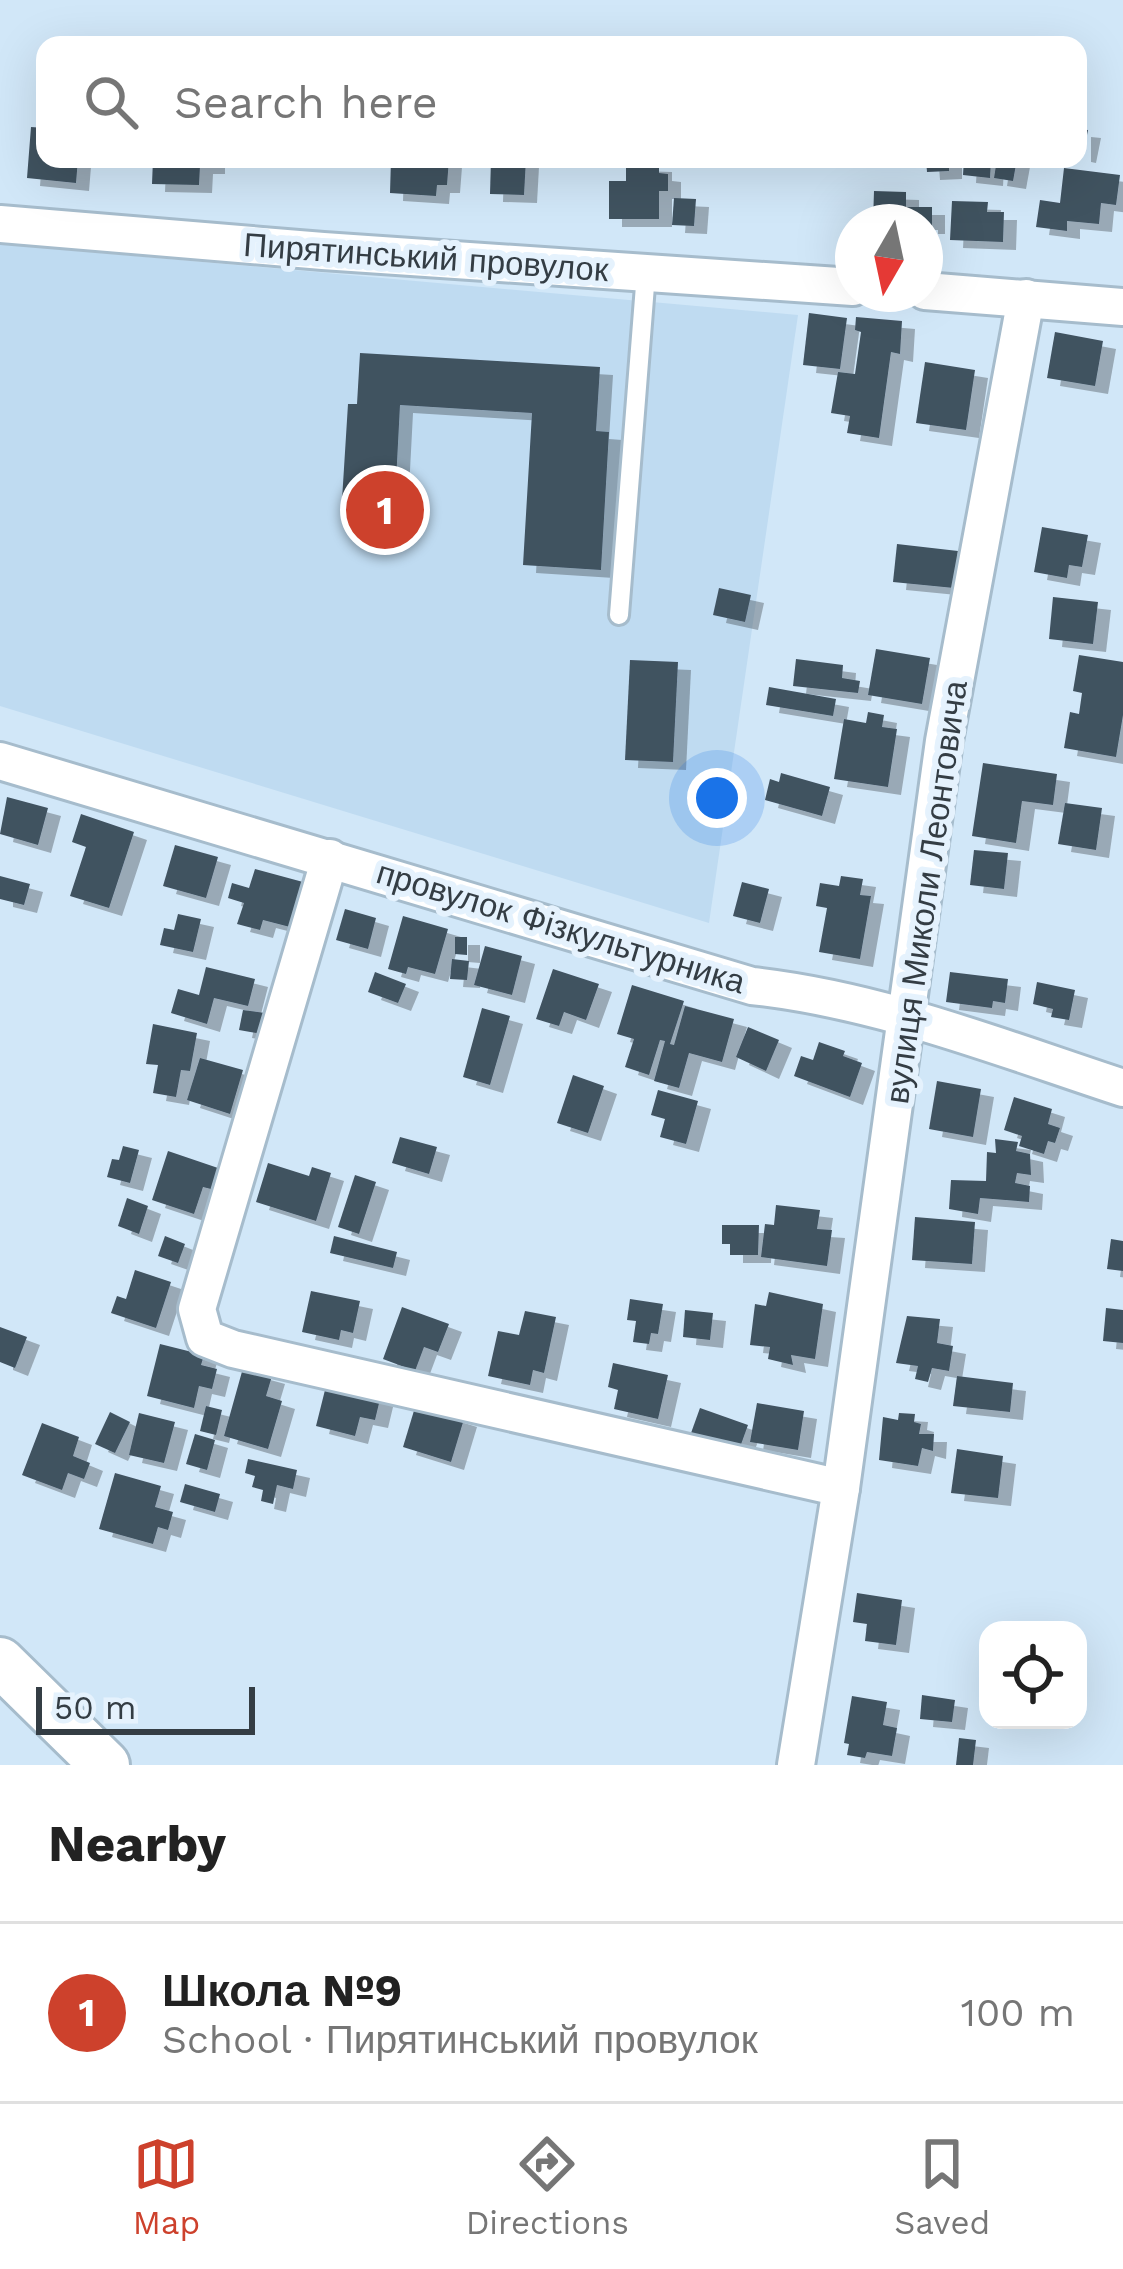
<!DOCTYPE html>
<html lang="en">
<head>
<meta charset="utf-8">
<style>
  :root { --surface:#fff; --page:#f6f6f6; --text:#222; --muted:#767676; --line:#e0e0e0; --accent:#cd412c }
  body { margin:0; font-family:"Work Sans",sans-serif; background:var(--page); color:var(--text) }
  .controls { position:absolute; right:36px; bottom:36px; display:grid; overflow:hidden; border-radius:24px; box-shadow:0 12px 48px #0002 }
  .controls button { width:108px; height:108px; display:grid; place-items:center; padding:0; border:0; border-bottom:3px solid var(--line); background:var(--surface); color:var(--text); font:60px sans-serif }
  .compass { position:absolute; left:835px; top:204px; width:108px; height:108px; border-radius:50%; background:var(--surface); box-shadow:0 12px 48px #0002; rotate:189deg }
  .scale { position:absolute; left:36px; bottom:30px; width:219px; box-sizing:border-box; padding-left:12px; border:6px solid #343d44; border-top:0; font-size:33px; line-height:42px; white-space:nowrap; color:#343d44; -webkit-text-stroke:9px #e5f2fd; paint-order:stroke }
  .you { position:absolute; left:717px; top:798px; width:42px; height:42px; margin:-30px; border:9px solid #fff; border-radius:50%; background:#1a73e8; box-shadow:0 0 0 18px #1a73e833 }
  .badge { display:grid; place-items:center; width:78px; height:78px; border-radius:50%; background:var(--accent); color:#fff; font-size:39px; font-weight:700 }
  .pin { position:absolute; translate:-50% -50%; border:6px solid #fff; box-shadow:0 3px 12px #0006 }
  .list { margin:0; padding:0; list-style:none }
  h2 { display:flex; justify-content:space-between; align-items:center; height:156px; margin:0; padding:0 48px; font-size:51px }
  h2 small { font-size:39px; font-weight:400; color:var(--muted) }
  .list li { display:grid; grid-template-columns:78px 1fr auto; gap:36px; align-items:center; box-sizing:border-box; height:180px; padding:0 48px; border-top:3px solid var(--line) }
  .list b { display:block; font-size:45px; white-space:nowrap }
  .list p { margin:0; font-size:39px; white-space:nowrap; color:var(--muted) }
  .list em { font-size:39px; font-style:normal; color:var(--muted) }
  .icon { flex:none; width:66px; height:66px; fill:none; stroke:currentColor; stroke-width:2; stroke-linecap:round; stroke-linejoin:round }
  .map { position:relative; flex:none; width:1123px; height:1765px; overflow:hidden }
  .search { position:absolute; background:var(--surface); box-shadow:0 12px 48px #0002; left:36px; right:36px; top:36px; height:132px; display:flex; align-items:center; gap:30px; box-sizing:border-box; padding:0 42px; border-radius:24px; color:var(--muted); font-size:45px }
  .sheet { height:336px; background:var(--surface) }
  nav { display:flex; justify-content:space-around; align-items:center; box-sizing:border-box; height:168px; border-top:3px solid var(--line); background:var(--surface); font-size:33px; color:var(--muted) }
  nav a { display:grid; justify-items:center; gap:6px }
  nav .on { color:var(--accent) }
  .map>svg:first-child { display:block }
  .built { fill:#bfdbf1 }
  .building { fill:#405261; filter:url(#shadow) }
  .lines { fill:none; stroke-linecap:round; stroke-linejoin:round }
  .service-casing { stroke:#a6bccc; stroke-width:24 }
  .minor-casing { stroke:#a6bccc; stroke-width:42 }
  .secondary-casing { stroke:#a6bccc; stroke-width:54 }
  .service { stroke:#fff; stroke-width:18 }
  .minor { stroke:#fff; stroke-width:36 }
  .secondary { stroke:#fff; stroke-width:48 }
  .labels { text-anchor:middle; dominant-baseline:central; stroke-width:12; stroke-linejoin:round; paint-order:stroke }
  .street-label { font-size:33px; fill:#343d44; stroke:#e5f2fd }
</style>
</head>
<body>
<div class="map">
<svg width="1123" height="1765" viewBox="0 0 1123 1765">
  <defs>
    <filter id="shadow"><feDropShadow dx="13" dy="8" stdDeviation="0" flood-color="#0004"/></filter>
  </defs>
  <rect width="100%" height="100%" fill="#d1e7f8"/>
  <path class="built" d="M0,244L798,315L709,923L0,706Z"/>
  <g class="building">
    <path d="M171,37L225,40L224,45H170Z"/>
    <path d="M31,127L45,128V159H78L76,183L27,178Z"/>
    <path d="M1078,129L1088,130L1083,155L1078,154Z"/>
    <path d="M153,159H212V166H200L199,185L152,184Z"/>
    <path d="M391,159H449L447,185H437L436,196L390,193Z"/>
    <path d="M491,159H526L524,195L490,194Z"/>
    <path d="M926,159H949V171L927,172Z"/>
    <path d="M964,159H991L990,178L963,175Z"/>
    <path d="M997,159H1017L1013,181L994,178Z"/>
    <path d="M626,163L659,164V173L668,174V191H659V219H609V181H626Z"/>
    <path d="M1064,168L1120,175L1116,205L1101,203L1099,224L1067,221V231L1036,227L1040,200L1060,203Z"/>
    <path d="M874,191L906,192V207H932V226H925V222H873Z"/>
    <path d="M674,198L696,199L694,226L672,225Z"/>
    <path d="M952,201L988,202L987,212H1004L1003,242L950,240Z"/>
    <path d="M809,313L847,318L840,369L803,365Z"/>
    <path d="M856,317L902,321L900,354L891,352L879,438L847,433L850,416L831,413L838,372L855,374L861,332L855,330Z"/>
    <path d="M1055,332L1103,341L1095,386L1047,378Z"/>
    <path d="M360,353L600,367L596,431L609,432L601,570L523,565L532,413L400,405L394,520L341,516L348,404H357Z"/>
    <path d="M925,362L975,370L966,430L916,423Z"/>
    <path d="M1042,527L1088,535L1082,567L1069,565L1067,578L1034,572Z"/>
    <path d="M897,544L958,551L954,588L893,582Z"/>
    <path d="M719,588L751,595L745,622L713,615Z"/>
    <path d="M1053,597L1098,602L1093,644L1049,639Z"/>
    <path d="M876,649L930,658L922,704L868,695Z"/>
    <path d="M1079,655L1123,662V715L1116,757L1064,748L1070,712L1079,714L1082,693L1073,691Z"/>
    <path d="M796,659L843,665L842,678L860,681L858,693L793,686Z"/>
    <path d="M630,660L678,662L673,762L625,760Z"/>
    <path d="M769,687L836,699L833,716L766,705Z"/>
    <path d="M868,712L884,715L882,727L897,729L888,787L834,779L844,719L866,723Z"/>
    <path d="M983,763L1057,774L1053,805L1022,801L1016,843L972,836Z"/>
    <path d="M781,773L830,787L822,816L765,800L770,779L779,782Z"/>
    <path d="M7,797L48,808L38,845L0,834Z"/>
    <path d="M1065,803L1102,808L1096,850L1058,844Z"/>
    <path d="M81,814L134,832L109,908L70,896L86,847L72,842Z"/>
    <path d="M175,845L218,857L206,898L163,886Z"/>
    <path d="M974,850L1008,853L1004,889L970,885Z"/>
    <path d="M255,869L303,882L290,927L263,920L260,930L237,924L244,903L228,898L232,883L249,888Z"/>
    <path d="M0,876L30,884L24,905L0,899Z"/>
    <path d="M841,876L863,879L860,895L871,896L860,959L819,952L827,908L816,906L820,883L839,886Z"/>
    <path d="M742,882L769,889L760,923L733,916Z"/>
    <path d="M345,909L376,918L368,949L336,940Z"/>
    <path d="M178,914L201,919L193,952L160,945L164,928L174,930Z"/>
    <path d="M403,916L448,929L435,974L408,967L406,974L388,969Z"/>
    <path d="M455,937H467V955L455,954Z"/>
    <path d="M485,946L522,956L512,995L474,985Z"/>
    <path d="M452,959L469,961L467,980L450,979Z"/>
    <path d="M206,967L255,979L248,1006L214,998L207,1024L171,1013L178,989L199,995Z"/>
    <path d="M553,969L599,984L586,1020L564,1012L559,1026L536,1019Z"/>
    <path d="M375,972L406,984L398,1003L368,992Z"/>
    <path d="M950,972L1008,979L1005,1003L993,1001L992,1008L946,1002Z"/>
    <path d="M1037,982L1075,990L1069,1020L1051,1017L1053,1009L1033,1004Z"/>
    <path d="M632,985L684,1001L670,1044L674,1045L685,1006L734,1019L722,1062L689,1053L679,1088L654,1081L665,1041L660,1040L649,1075L625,1067L634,1039L617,1034Z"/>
    <path d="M482,1008L510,1016L490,1085L463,1077Z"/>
    <path d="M243,1010L265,1013L262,1034L239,1030Z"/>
    <path d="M153,1024L197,1033L190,1071L181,1070L176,1097L153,1093L158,1065L146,1064Z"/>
    <path d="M748,1027L779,1040L766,1071L736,1057Z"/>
    <path d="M819,1042L845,1051L843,1056L862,1063L850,1097L794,1076L801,1056L813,1060Z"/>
    <path d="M200,1058L243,1070L230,1114L187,1100Z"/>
    <path d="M573,1075L604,1086L588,1133L557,1123Z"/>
    <path d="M937,1081L981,1089L973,1137L929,1129Z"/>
    <path d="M658,1090L698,1101L686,1144L660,1137L665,1119L651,1115Z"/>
    <path d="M1014,1097L1052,1109L1048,1124L1060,1128L1055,1143L1048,1141L1044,1154L1019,1146L1022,1136L1004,1130Z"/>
    <path d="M400,1137L437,1147L429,1174L392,1163Z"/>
    <path d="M995,1139L1018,1142L1016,1151L1030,1154L1031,1175L1017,1173L1015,1183L1030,1186L1029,1202L980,1198L978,1214L949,1209L951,1180L986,1181L987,1152L996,1153Z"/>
    <path d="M123,1146L139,1150L130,1183L107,1177L112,1159L119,1160Z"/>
    <path d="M168,1151L218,1168L211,1189L203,1187L194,1214L152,1200Z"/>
    <path d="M268,1163L309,1176L312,1167L331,1173L316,1221L256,1202Z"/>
    <path d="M355,1175L376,1182L359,1234L338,1227Z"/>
    <path d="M127,1198L148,1206L139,1234L118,1226Z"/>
    <path d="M776,1205L820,1210L817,1229L832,1230L827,1266L761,1257L765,1224L774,1225Z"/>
    <path d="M915,1217L975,1222L972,1264L912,1260Z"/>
    <path d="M722,1225H759L758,1255H730V1244H722Z"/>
    <path d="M165,1236L185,1244L178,1263L158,1256Z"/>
    <path d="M334,1236L397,1252L393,1268L330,1253Z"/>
    <path d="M1111,1239L1123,1241V1271L1107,1269Z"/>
    <path d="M135,1270L171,1282L156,1328L111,1313L117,1296L126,1299Z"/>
    <path d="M311,1291L360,1301L353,1333L341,1330L339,1340L302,1332Z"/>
    <path d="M769,1292L823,1304L815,1359L791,1355L793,1365L768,1359L770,1347L750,1345L755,1304L766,1306Z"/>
    <path d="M630,1299L663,1304L658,1334L651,1333L649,1344L633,1342L636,1321L627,1320Z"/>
    <path d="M402,1307L449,1324L438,1352L424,1347L415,1371L383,1359Z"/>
    <path d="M1106,1308L1123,1310V1343L1103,1341Z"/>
    <path d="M685,1310L713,1313L710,1340L683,1337Z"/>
    <path d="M525,1311L556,1317L544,1373L533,1370L530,1385L488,1376L498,1331L519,1335Z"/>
    <path d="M907,1316L940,1319L937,1343L953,1346L949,1371L932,1368L928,1382L915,1379L918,1366L896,1363Z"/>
    <path d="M0,1327L27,1337L15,1368L0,1362Z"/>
    <path d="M160,1344L204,1355L201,1365L217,1369L212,1389L199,1386L194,1408L147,1396Z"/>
    <path d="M613,1363L668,1375L658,1419L614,1409L618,1390L608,1387Z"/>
    <path d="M243,1368L272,1376L266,1396L282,1401L268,1449L224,1436Z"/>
    <path d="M957,1376L1013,1383L1010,1412L953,1406Z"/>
    <path d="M327,1382L381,1395L375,1420L360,1417L355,1436L316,1426Z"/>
    <path d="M757,1403L804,1411L798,1450L750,1442Z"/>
    <path d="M416,1404L464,1419L451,1462L403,1447Z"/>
    <path d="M206,1406L222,1410L216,1435L200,1431Z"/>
    <path d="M700,1408L748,1425L739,1450L691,1433Z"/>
    <path d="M110,1412L130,1422L115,1453L95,1444Z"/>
    <path d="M139,1413L175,1422L164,1463L129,1455Z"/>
    <path d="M899,1413L915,1414L914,1422L921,1424L919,1434H934L933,1451L922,1448L918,1466L879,1460L883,1417L898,1420Z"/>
    <path d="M42,1423L79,1437L73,1456L90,1463L84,1479L68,1473L62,1490L22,1475Z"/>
    <path d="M195,1434L215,1440L207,1470L186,1464Z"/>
    <path d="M957,1449L1003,1456L998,1498L951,1493Z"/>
    <path d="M248,1459L297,1470L293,1489L277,1485L273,1504L261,1501L263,1490L252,1487L255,1476L245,1473Z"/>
    <path d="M115,1473L161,1486L155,1507L173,1512L168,1530L158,1527L153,1544L99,1529Z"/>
    <path d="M185,1484L220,1494L215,1512L180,1502Z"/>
    <path d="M857,1593L902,1600L896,1645L865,1641L867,1624L853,1622Z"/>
    <path d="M922,1695L955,1700L952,1722L920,1719Z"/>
    <path d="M852,1696L887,1702L883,1725L897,1728L892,1756L867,1752L865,1758L847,1755L849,1744L844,1743Z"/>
    <path d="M959,1738L976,1740L973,1765H956Z"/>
  </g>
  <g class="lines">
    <g class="service-casing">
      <path id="service" d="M619,615L646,273"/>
    </g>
    <g class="minor-casing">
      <g id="minor">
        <path d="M0,224L323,251L853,287"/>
        <path d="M925,291L1123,307"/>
        <path d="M0,761L752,986C880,1000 1001,1048 1123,1088"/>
        <path d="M330,858L197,1309L205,1338L233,1349L841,1488"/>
        <path d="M796,1765L841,1488L944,741L1026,298"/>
      </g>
    </g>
    <g class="secondary-casing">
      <path id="secondary" d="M0,1662L105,1765"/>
    </g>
    <use href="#service" class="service"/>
    <use href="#minor" class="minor"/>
    <use href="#secondary" class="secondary"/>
  </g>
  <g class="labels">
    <g class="street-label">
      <text transform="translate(426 257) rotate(4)">Пирятинський провулок</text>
      <text transform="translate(926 892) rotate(-82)">вулиця Миколи Леонтовича</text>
      <text transform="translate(561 927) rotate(17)">провулок Фізкультурника</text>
    </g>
  </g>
</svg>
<div class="controls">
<button><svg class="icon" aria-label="locate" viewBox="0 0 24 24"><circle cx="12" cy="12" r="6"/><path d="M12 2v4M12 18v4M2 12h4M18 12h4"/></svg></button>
</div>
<svg class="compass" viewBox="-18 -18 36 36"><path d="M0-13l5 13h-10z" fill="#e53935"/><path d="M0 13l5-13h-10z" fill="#767676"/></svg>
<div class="scale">50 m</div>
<div class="you"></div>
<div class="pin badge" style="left:385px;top:510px">1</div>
<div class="search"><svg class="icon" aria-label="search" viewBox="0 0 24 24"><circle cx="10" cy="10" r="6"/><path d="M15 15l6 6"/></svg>Search here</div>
</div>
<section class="sheet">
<h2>Nearby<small></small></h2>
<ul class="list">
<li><span class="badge">1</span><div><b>Школа №9</b><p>School · Пирятинський провулок</p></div><em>100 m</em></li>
</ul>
</section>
<nav>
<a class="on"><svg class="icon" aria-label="map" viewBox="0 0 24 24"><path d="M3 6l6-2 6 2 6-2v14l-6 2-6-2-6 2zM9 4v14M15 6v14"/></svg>Map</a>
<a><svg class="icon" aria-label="directions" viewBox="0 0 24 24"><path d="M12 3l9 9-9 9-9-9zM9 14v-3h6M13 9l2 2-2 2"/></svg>Directions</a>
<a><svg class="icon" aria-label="saved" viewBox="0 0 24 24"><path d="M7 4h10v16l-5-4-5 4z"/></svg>Saved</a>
</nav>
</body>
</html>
